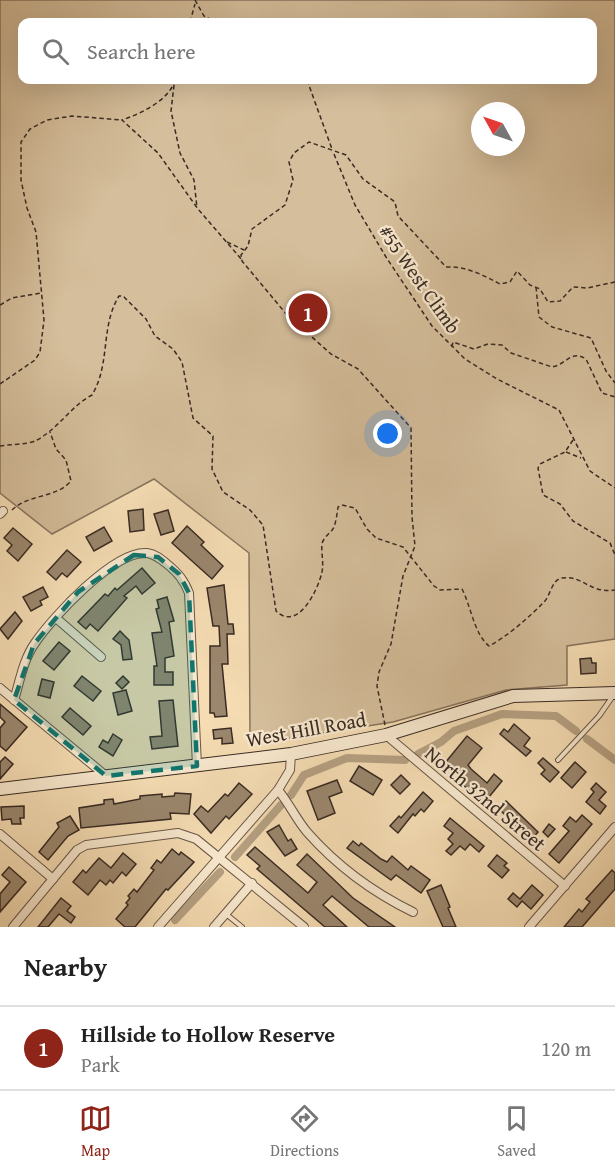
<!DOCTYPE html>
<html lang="en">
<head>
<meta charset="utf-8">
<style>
  :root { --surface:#fff; --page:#f6f6f6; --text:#222; --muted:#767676; --line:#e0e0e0; --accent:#8f2418 }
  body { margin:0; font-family:"Gentium Book Plus",serif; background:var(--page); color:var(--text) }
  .compass { position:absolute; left:471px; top:102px; width:54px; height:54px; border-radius:50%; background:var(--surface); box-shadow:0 6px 24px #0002; rotate:310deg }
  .you { position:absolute; left:388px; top:434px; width:21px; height:21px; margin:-15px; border:4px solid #fff; border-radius:50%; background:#1a73e8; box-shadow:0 0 0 9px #1a73e833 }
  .badge { display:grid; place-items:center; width:39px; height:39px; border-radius:50%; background:var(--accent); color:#fff; font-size:20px; font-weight:700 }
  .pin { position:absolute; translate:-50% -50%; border:3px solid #fff; box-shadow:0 2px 6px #0006 }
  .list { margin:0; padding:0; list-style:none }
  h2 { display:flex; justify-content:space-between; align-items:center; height:78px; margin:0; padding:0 24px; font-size:26px }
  h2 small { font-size:20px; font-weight:400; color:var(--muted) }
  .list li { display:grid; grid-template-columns:39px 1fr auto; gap:18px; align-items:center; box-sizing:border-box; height:84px; padding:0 24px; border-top:2px solid var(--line) }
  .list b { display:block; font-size:22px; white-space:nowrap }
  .list p { margin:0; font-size:20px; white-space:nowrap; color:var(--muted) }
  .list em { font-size:20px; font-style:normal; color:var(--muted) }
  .icon { flex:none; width:33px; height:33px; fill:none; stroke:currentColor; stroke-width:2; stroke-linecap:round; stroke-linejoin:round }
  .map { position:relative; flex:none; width:615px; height:927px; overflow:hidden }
  .search { position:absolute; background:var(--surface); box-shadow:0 6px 24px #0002; left:18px; right:18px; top:18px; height:66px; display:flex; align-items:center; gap:15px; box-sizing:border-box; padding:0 21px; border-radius:12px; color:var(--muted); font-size:22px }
  .sheet { height:162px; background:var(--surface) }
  nav { display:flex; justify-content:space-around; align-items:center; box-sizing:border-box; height:84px; border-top:2px solid var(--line); background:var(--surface); font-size:16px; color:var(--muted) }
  nav a { display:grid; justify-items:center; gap:3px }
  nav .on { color:var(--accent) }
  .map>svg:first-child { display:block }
  .green { fill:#d5be9b; stroke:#87745f; stroke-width:1.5; fill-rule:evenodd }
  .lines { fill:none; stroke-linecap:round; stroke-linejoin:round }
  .canal { stroke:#b5a082; stroke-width:8 }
  .building { fill:#9b876e; stroke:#392b23; stroke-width:1.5 }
  .lane-casing { stroke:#685747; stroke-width:6 }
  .street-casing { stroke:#685747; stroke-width:10 }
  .secondary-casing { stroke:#392b23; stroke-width:14 }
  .path { stroke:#392b23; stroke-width:1.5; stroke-dasharray:4.5 3; stroke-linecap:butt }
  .lane { stroke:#f8e8ce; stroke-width:4 }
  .street { stroke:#f8e8ce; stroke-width:8 }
  .secondary { stroke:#f8e8ce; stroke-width:12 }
  .marked { fill:#0f766e; fill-opacity:0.2; stroke:#0f766e; stroke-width:4.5; stroke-dasharray:12 8; stroke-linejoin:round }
  .labels { text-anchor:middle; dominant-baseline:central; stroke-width:4.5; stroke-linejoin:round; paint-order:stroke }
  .street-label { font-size:20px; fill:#392b23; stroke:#f8e8ce }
</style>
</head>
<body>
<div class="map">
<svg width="615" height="927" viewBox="0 0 615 927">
  <rect width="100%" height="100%" fill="#f5dcb3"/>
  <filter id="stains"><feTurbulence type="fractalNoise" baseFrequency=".00333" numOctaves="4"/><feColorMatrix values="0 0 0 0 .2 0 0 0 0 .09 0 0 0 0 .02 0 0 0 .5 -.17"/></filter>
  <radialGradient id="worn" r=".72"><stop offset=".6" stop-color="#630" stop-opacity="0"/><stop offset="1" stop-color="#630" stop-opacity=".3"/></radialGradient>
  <path class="green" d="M0,0H615V639L567,646V685L506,690L393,722L250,744L249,553L154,479L52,534L0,493ZM22,22H592V80H22ZM480,111H516V147H480Z"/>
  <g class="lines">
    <g class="canal">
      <path d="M587,739L615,760"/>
      <path d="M418,754L441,742L454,731L502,714L556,716L576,731"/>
      <path d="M291,795L304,775L347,758L405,760"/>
      <path d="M235,857L281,805"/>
      <path d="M175,920L220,872"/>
    </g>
  </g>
  <g class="building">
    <path d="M143,509L144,530L130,532L128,511Z"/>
    <path d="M168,510L174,531L161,535L154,514Z"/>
    <path d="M187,526L204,542L201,545L223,566L212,579L172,543Z"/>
    <path d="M104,527L112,541L94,551L86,537Z"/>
    <path d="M13,528L32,544L18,561L7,551L12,545L4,538Z"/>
    <path d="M67,550L81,562L67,577L62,573L56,580L47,572Z"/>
    <path d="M142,568L155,583L142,594L136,586L124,596L127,598L98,631L90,624L86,629L78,622L105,594L108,596L115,588L117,590Z"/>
    <path d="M224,585L228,624H233L234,634H227L228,664H222L227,716L215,717L214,713H210V646H220L219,626H213L207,588Z"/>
    <path d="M43,587L48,597L40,601L42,605L31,611L23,597Z"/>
    <path d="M167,597L174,621L169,622L174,656L165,658V672H173V685H154V666H157L152,633L162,632L156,609L159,608L157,600Z"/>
    <path d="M15,612L22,621L8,639L0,629Z"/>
    <path d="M120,631L129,640L132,659L123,660L121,645L113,639Z"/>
    <path d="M59,642L70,651L54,670L43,661Z"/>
    <path d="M591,658L592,663H596V673L581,674L580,659Z"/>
    <path d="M82,676L101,691L93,701L74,686Z"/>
    <path d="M123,676L129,682L122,689L116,683Z"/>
    <path d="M42,679L54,682L50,698L38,695Z"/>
    <path d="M126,690L132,711L118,715L113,693Z"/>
    <path d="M173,700L178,746L152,749L150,737L162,736L159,701Z"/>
    <path d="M0,704L27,727L6,751L0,746V728L5,722L0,717Z"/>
    <path d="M70,708L91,726L83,735L62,717Z"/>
    <path d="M514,724L530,738L524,746L531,751L526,756L500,734L504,729L508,732Z"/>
    <path d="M231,728L233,743L222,744V738L214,739L213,730Z"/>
    <path d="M113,734L122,740L113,756L99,747L103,740L108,743Z"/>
    <path d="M467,736L482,748L468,765L471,769L487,783L494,774L502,781L489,797L478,788L473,794L463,785L466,781L445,763Z"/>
    <path d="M5,757L13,764L0,779V762Z"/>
    <path d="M543,758L559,772L550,782L541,774L545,770L538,763Z"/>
    <path d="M575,762L586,772L572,788L561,778Z"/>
    <path d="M359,766L382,780L373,795L350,781Z"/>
    <path d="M401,775L410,784L400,794L391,785Z"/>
    <path d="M337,780L342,792L329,797L335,813L318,820L307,791Z"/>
    <path d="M239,783L252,794L229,819L226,816L211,833L194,814L201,806L208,812L225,794L228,796Z"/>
    <path d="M596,783L606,792L599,800L606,806L600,814L586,802L594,792L591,789Z"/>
    <path d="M423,792L433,801L424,812L421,809L415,816L413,814L398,833L390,826L399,816L401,818Z"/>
    <path d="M175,793L191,794L189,814L170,813L171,819L81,828L79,808L104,804V800L113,799L114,804L140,799V796L162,794V797L174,796Z"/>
    <path d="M506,801L538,832L531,840L499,809Z"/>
    <path d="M24,806V818H20L21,824H12L11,819L2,820L1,807Z"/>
    <path d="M582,815L592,824L559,863L549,854L569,831L563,826L570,817L576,822Z"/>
    <path d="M70,816L79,830L68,836L48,860L39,852L59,827L57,823Z"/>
    <path d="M450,818L484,846L479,852L470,844L465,850L460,846L451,855L446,851L453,844L448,839L453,833L444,826Z"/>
    <path d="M549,824L555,829L548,837L543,832Z"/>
    <path d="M279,825L288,841L291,839L297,849L285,856L267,832Z"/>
    <path d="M353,841L359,846L361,843L381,859L387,862L392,856L408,870L411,866L430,880L421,893L396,875L391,880L347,848Z"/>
    <path d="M255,847L308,893L317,882L297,865L307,854L353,898L395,927H369L332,896L323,905L347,927H325L257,869L260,866L247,855Z"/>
    <path d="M172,849L179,855L181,852L194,862L168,890L166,889L135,927H125L116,919L128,905L126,903L130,898L128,896L134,889L137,892L154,870L151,868L157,860L161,863Z"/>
    <path d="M123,853L136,864L126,876L122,872L113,883L110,880L106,885L100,880L88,895L73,882L83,870L86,873L99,858L111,868Z"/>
    <path d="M497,855L507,863L504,866L509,870L502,878L488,866Z"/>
    <path d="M9,867L26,882L0,912V894L10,882L2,875Z"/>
    <path d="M612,870L615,873V889L582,927H564L579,909L582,912L590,902L586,899Z"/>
    <path d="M441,885L450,907L448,908L456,927H443L427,891Z"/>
    <path d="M532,885L543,895L531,909L522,901L517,907L508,899L513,893L520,899Z"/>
    <path d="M61,898L71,906L67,911L75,917L71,923L59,914L48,927H38Z"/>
  </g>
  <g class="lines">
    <g class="lane-casing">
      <g id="lane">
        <path d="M558,760L599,716L613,696"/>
        <path d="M226,914L242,927"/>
      </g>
    </g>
    <g class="street-casing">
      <g id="street">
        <path d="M0,514L3,511"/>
        <path d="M56,618L101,657"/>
        <path d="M0,688L106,776"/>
        <path d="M14,700C20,681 23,660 35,643C52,618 114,550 147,553C155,554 161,559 167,564C178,573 184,580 189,593L197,766"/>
        <path d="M386,735L565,886"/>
        <path d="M278,790C289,803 296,819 307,832C337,866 372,892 413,912"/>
        <path d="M0,834L53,879"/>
        <path d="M13,927L77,850L86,845L178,833L196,839L304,927"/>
        <path d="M158,927L278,790L290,770L291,754"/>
        <path d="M214,927L252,883"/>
        <path d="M529,927L615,827"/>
      </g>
    </g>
    <g class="secondary-casing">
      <path id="secondary" d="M0,789L291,754L386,735L513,696L615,693"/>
    </g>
    <g class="path">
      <path d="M195,0L204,16L216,22"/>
      <path d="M190,22L195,4"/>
      <path d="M175,80C170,100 140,114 122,120L158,153L198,209L242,260"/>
      <path d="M307,80L332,149"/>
      <path d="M174,85L171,111L180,153L194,180L197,208"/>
      <path d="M334,154L355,205L386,257L432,326L465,359L497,379L559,410L590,471L615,488"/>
      <path d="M227,242L244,250"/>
      <path d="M536,287L539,317L552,327L591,338L606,371L615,383"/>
      <path d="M0,305L12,298L41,293"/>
      <path d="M452,347L453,342L474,349L488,344L502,345L511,353L552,367C566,365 571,349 586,359L602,393L615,397"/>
      <path d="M0,384L35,360L40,352L44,320L36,232L27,208L21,180V142L30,129L47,120L72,116L122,120"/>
      <path d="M573,440L565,452L540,464L538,468L543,495L560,504L573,521L610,543L615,555"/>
      <path d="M0,446C11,444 28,445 37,440C59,428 71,406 92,395C111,363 100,327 119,296H123L146,319L155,336L173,349L182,362L193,418L213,436L212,469L223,492L250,510L263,525L276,611C298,632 318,590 322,572C324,562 321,553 322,544C323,538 329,534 333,529C336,523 337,514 338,507L342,505L355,508L367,529L376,538L403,547L434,586L440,590L462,589C471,606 474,634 489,646C508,636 528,618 543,603C551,596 551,580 562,578C583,575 590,594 615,590"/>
      <path d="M566,452L581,458"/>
      <path d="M12,510C28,494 57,498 71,481L66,460L56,449L50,432"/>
      <path d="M385,725L377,686L379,672L391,644L403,576L415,546L412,517L411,428L358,369L331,354L287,315L242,261L241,255L248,246L252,229L285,205L293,180L289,162L294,153L309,142L346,155L363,179L395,202L398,216L446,267C466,266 483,275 500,284L510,282L517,271L530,285L540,289L548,302L560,301L573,287L587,288L615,282"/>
    </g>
    <use href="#lane" class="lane"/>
    <use href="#street" class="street"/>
    <use href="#secondary" class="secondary"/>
  </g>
  <path class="marked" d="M134,555L158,557L179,574L189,593L197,766L106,776L14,700L34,644L78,592Z"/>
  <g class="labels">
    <g class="street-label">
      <text transform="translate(420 279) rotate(55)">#55 West Climb</text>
      <text transform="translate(306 729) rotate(-10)">West Hill Road</text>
      <text transform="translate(486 798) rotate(40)">North 32nd Street</text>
    </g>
  </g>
  <rect width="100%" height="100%" filter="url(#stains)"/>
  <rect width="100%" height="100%" fill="url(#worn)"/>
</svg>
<svg class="compass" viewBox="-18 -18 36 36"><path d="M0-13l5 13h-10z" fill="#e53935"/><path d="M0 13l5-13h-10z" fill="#767676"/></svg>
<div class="you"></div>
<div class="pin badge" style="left:308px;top:313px">1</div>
<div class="search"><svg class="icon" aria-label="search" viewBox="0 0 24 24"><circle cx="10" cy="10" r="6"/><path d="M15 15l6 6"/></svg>Search here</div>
</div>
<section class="sheet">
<h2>Nearby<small></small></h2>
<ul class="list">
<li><span class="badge">1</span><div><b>Hillside to Hollow Reserve</b><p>Park</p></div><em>120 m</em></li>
</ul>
</section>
<nav>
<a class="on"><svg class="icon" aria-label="map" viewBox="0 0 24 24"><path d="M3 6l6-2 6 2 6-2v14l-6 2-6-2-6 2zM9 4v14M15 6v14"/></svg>Map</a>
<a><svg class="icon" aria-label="directions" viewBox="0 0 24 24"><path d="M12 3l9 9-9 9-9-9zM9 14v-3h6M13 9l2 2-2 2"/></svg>Directions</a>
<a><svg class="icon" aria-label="saved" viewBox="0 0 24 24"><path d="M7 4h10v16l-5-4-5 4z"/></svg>Saved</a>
</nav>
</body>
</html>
